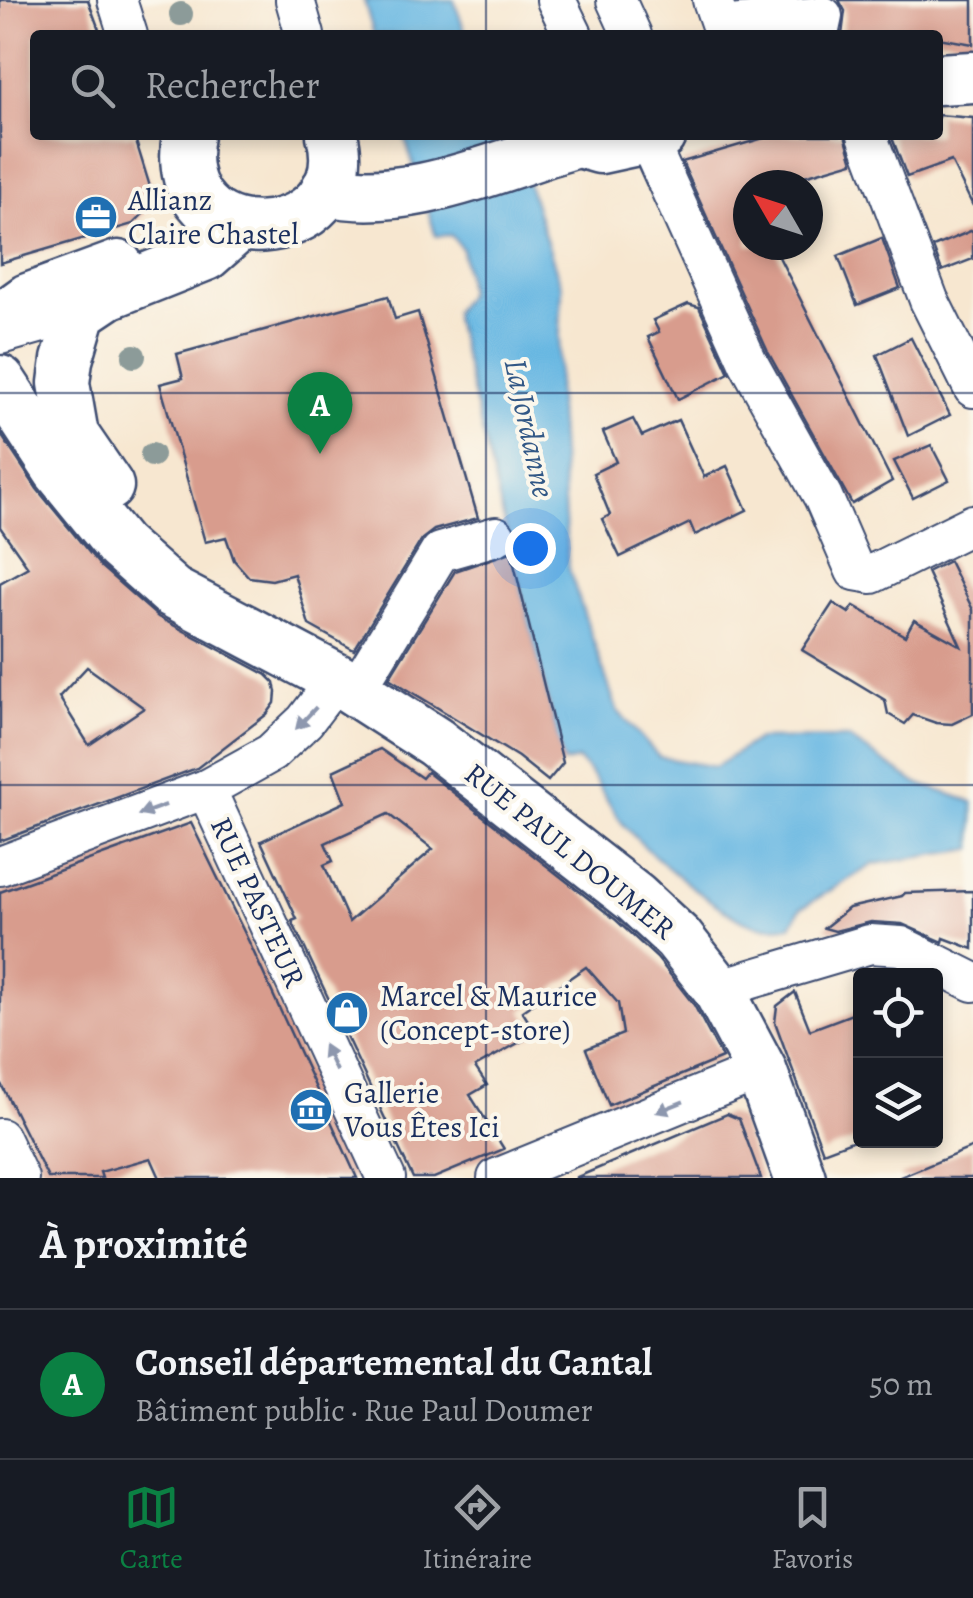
<!DOCTYPE html>
<html lang="fr">
<head>
<meta charset="utf-8">
<style>
  :root { --surface:#171b24; --page:#242831; --text:#f1f3f6; --muted:#9ea1a6; --line:#363941; --accent:#0b8043 }
  body { margin:0; font-family:Alegreya,serif; background:var(--page); color:var(--text) }
  .controls { position:absolute; right:30px; bottom:30px; display:grid; overflow:hidden; border-radius:10px; box-shadow:0 5px 15px #0003 }
  .controls button { width:90px; height:90px; display:grid; place-items:center; padding:0; border:0; border-bottom:2px solid var(--line); background:var(--surface); color:var(--text); font:50px sans-serif }
  .compass { position:absolute; left:733px; top:170px; width:90px; height:90px; border-radius:50%; background:var(--surface); box-shadow:0 5px 15px #0003; rotate:309deg }
  .you { position:absolute; left:530px; top:548px; width:35px; height:35px; margin:-25px; border:8px solid #fff; border-radius:50%; background:#1a73e8; box-shadow:0 0 0 15px #1a73e833 }
  .badge { display:grid; place-items:center; width:65px; height:65px; border-radius:50%; background:var(--accent); color:#fff; font-size:32px; font-weight:700 }
  .pin { position:absolute; translate:-50% -82px; filter:drop-shadow(0 2px 5px #0008) }
  .pin::after { content:''; position:absolute; top:52px; width:35px; height:30px; background:inherit; clip-path:polygon(0 0,100% 0,50% 100%) }
  .list { margin:0; padding:0; list-style:none }
  h2 { display:flex; justify-content:space-between; align-items:center; height:130px; margin:0; padding:0 40px; font-size:42px }
  h2 small { font-size:32px; font-weight:400; color:var(--muted) }
  .list li { display:grid; grid-template-columns:65px 1fr auto; gap:30px; align-items:center; box-sizing:border-box; height:150px; padding:0 40px; border-top:2px solid var(--line) }
  .list b { display:block; font-size:38px; white-space:nowrap }
  .list p { margin:0; font-size:32px; white-space:nowrap; color:var(--muted) }
  .list em { font-size:32px; font-style:normal; color:var(--muted) }
  .icon { flex:none; width:55px; height:55px; fill:none; stroke:currentColor; stroke-width:2; stroke-linecap:round; stroke-linejoin:round }
  .map { position:relative; flex:none; width:973px; height:1178px; overflow:hidden }
  .search { position:absolute; background:var(--surface); box-shadow:0 5px 15px #0003; left:30px; right:30px; top:30px; height:110px; display:flex; align-items:center; gap:25px; box-sizing:border-box; padding:0 35px; border-radius:10px; color:var(--muted); font-size:38px }
  .sheet { height:280px; background:var(--surface) }
  nav { display:flex; justify-content:space-around; align-items:center; box-sizing:border-box; height:140px; border-top:2px solid var(--line); background:var(--surface); font-size:28px; color:var(--muted) }
  nav a { display:grid; justify-items:center; gap:5px }
  nav .on { color:var(--accent) }
  .map>svg:first-child { display:block }
  .water { fill:#67b7e2; stroke:#4173a0; stroke-width:2.5 }
  .building { fill:#d89c8d; fill-rule:evenodd }
  .lines { fill:none; stroke-linecap:round; stroke-linejoin:round }
  .minor-casing { stroke:#3c4b6f; stroke-width:42 }
  .major-casing { stroke:#3c4b6f; stroke-width:55 }
  .minor { stroke:#fff; stroke-width:38 }
  .major { stroke:#fff; stroke-width:50 }
  .tree { fill:#8c9b99 }
  .oneway { fill:#8d97ae }
  .grid { fill:none; stroke:#1b2f5e; stroke-width:2.5; stroke-opacity:0.55 }
  .labels { text-anchor:middle; dominant-baseline:central; stroke-width:8; stroke-linejoin:round; paint-order:stroke }
  .poi-label { font-size:30px; fill:#1b2f5e; stroke:#fbf7ec; text-anchor:start }
  .street-label { font-size:30px; fill:#1b2f5e; stroke:#fbf7ec }
  .water-label { font-size:32px; font-style:italic; fill:#325886; stroke:#fbf7ec }
</style>
</head>
<body>
<div class="map">
<svg width="973" height="1178" viewBox="0 0 973 1178">
  <rect width="100%" height="100%" fill="#fbf7ec"/>
  <filter id="ink" filterUnits="userSpaceOnUse"><feTurbulence type="fractalNoise" baseFrequency=".01" numOctaves="2"/><feDisplacementMap in="SourceGraphic" scale="20" xChannelSelector="R" yChannelSelector="G"/><feConvolveMatrix kernelMatrix="1 2 1 2 8 2 1 2 1" color-interpolation-filters="sRGB"/></filter>
  <filter id="wash" filterUnits="userSpaceOnUse"><feTurbulence type="fractalNoise" baseFrequency=".0048" numOctaves="4" result="noise"/><feDisplacementMap in="SourceGraphic" scale="40" xChannelSelector="R" yChannelSelector="G"/><feGaussianBlur stdDeviation="2.25" result="paint"/><feColorMatrix in="noise" values="0 0 0 0 0 0 0 0 0 0 0 0 0 0 0 0 0 1.4 0 .05"/><feComposite in="paint" operator="in"/></filter>
  <g filter="url(#wash)">
    <rect width="100%" height="100%" fill="#f7e7d0"/>
    <g class="water">
      <path d="M364,0H454L466,35H374Z"/>
      <path d="M404,135H512L562,288L557,392L568,567L617,710L659,757L715,767L758,739L848,738L916,783L973,802V849L874,864L800,909L791,926C781,926 770,928 760,926C726,921 645,851 623,824C606,803 598,778 578,760L563,763L453,312L468,293L462,249L451,235L436,236Z"/>
    </g>
    <g id="blocks">
      <g class="building">
        <path d="M0,0H88L101,35H35V135H134L151,190L148,209L133,224L0,263Z"/>
        <path d="M839,0H973V44L938,38V35H842L845,11Z"/>
        <path d="M938,115L973,118V206L951,161L907,177L891,135H938Z"/>
        <path d="M774,135H845L853,162L801,177L802,185H748V245H773L892,481L852,504L768,352L682,162Z"/>
        <path d="M973,230V259L942,271L933,247Z"/>
        <path d="M882,238L900,288L857,305L838,256Z"/>
        <path d="M388,296L395,319L418,312L478,518L434,530L422,539L354,650L309,625L294,574L272,580L249,577L234,560L226,537L205,542L160,384L183,378L177,354Z"/>
        <path d="M688,304L699,307L729,373L678,399L648,337L659,332L653,320Z"/>
        <path d="M911,338L950,415L908,436L877,355Z"/>
        <path d="M633,419L642,436L678,420L704,477L727,466L747,510L695,535L690,523L620,557L602,519L610,515L593,473L616,462L603,432Z"/>
        <path d="M0,433L37,489L101,567L158,617L267,675L274,682L276,692L275,703L267,714L197,768L0,841V583L28,567L0,527ZM87,667L144,708L89,745L59,697Z"/>
        <path d="M931,445L949,480L913,498L894,461Z"/>
        <path d="M511,552L563,763L548,781L518,757L389,678L455,571Z"/>
        <path d="M949,561L973,610V714L952,724L936,723L913,715L905,724L888,714L885,700L802,650L833,603L849,613L854,606L905,636L914,620L961,646L927,572Z"/>
        <path d="M380,749L422,778L427,772L616,920L657,958L694,1005L722,1058L609,1105L586,1049L623,1034L618,1003L586,967L522,1011L536,1033L475,1067L487,1085L470,1095L504,1149L434,1178H413L292,921L297,919L261,841L345,802L333,771ZM388,814L433,849L349,922L324,865L333,861L325,843Z"/>
        <path d="M191,823L249,942L357,1178H160L151,1158L100,1172L102,1178H48L0,1082V892Z"/>
        <path d="M973,891V949L944,938L943,942L902,924L871,922L835,931L824,928L849,908L902,896L905,893Z"/>
        <path d="M795,992L810,1030L860,1011V1138L823,1152L775,1022L777,1006Z"/>
        <path d="M727,1114L739,1119L761,1178H575Z"/>
        <path d="M973,1147V1178H900V1177Z"/>
      </g>
    </g>
  </g>
  <g filter="url(#ink)">
    <use href="#blocks" fill-opacity="0" stroke="#3c4b6f" stroke-width="2.5"/>
    <g class="lines">
      <g class="minor-casing">
        <g id="minor">
          <path d="M117,0L128,35"/>
          <path d="M295,0L305,35"/>
          <path d="M556,0L573,35"/>
          <path d="M616,0L632,35"/>
          <path d="M712,0L721,26L823,16L819,35"/>
          <path d="M867,135L929,300L973,388"/>
          <path d="M647,138L748,362L823,497L855,571L872,574L973,524"/>
          <path d="M0,335L81,312"/>
          <path d="M356,690L440,552L496,536"/>
          <path d="M206,789L386,1178"/>
          <path d="M0,866L206,789L271,753L305,721L337,679"/>
          <path d="M718,989L870,944L901,946L973,982"/>
          <path d="M0,1138L19,1178"/>
          <path d="M497,1178L761,1070"/>
        </g>
      </g>
      <g class="major-casing">
        <g id="major">
          <path d="M938,79L973,77"/>
          <path d="M188,135C165,266 362,248 332,135"/>
          <path d="M579,142L600,148L660,135"/>
          <path d="M326,190C405,208 491,168 567,145L590,135"/>
          <path d="M0,319L28,299L118,266"/>
          <path d="M0,381L59,471L120,546L172,592L337,679L435,742L635,898L678,938L718,989L761,1070L800,1178"/>
          <path d="M108,486L73,435L64,383L67,360L81,312L108,294L206,255L239,226"/>
        </g>
      </g>
      <use href="#minor" class="minor"/>
      <use href="#major" class="major"/>
    </g>
    <g class="tree">
      <circle cx="181" cy="14" r="12"/>
      <circle cx="134" cy="356" r="12"/>
      <circle cx="152" cy="455" r="12"/>
    </g>
    <defs><path id="oneway-solid" d="M-6-.8H1V-3.2L6.5 0L1 3.2V.8H-6Z" transform="scale(2.5)"/></defs>
    <g class="oneway">
      <use href="#oneway-solid" transform="translate(306 718) rotate(133)"/>
      <use href="#oneway-solid" transform="translate(152 810) rotate(160)"/>
      <use href="#oneway-solid" transform="translate(330 1058) rotate(-115)"/>
      <use href="#oneway-solid" transform="translate(670 1107) rotate(158)"/>
    </g>
  </g>
  <path class="grid" d="M486,0V35M486,135V1178M0,393H973M0,785H973"/>
  <defs>
    <g id="office-disc" transform="scale(2.25)"><circle r="9.5" fill="#1f6fb2" stroke="#fbf7ec"/><path d="M-6-3h4V-5.5h4V-3h4V5H-6ZM-1-4.5V-3h2v-1.5ZM-6 0V1H6V0Z" fill="#fff"/></g>
    <g id="shop-disc" transform="scale(2.25)"><circle r="9.5" fill="#1f6fb2" stroke="#fbf7ec"/><path d="M-5-2.5h2.3a2.7 3.5 0 0 1 5.4 0H5L5.5 6h-11ZM-1.5-2.5h3a1.5 2.3 0 0 0-3 0Z" fill="#fff"/></g>
    <g id="museum-disc" transform="scale(2.25)"><circle r="9.5" fill="#1f6fb2" stroke="#fbf7ec"/><path d="M0-6L6-3V-2H-6V-3ZM-5-1h2V3h-2ZM-1-1h2V3h-2ZM3-1h2V3H3ZM-6 4H6V6H-6Z" fill="#fff"/></g>
  </defs>
  <g fill-rule="evenodd">
    <use href="#office-disc" x="96" y="217"/>
    <use href="#shop-disc" x="347" y="1013"/>
    <use href="#museum-disc" x="311" y="1110"/>
  </g>
  <g class="labels">
    <g class="poi-label">
      <text x="128" y="200">Allianz<tspan x="128" dy="34">Claire Chastel</tspan></text>
      <text x="380" y="996">Marcel &amp; Maurice<tspan x="380" dy="34">(Concept-store)</tspan></text>
      <text x="344" y="1093">Gallerie<tspan x="344" dy="34">Vous Êtes Ici</tspan></text>
    </g>
    <g class="street-label">
      <text transform="translate(570 851) rotate(39)">RUE PAUL DOUMER</text>
      <text transform="translate(258 902) rotate(65)">RUE PASTEUR</text>
    </g>
    <g class="water-label">
      <text transform="translate(530 428) rotate(78)">La Jordanne</text>
    </g>
  </g>
</svg>
<div class="controls">
<button><svg class="icon" aria-label="locate" viewBox="0 0 24 24"><circle cx="12" cy="12" r="6"/><path d="M12 2v4M12 18v4M2 12h4M18 12h4"/></svg></button>
<button><svg class="icon" aria-label="layers" viewBox="0 0 24 24"><path d="M12 4l9 5-9 5-9-5zM3 14l9 5 9-5"/></svg></button>
</div>
<svg class="compass" viewBox="-18 -18 36 36"><path d="M0-13l5 13h-10z" fill="#e53935"/><path d="M0 13l5-13h-10z" fill="#9ea1a6"/></svg>
<div class="you"></div>
<div class="pin badge" style="left:320px;top:454px">A</div>
<div class="search"><svg class="icon" aria-label="search" viewBox="0 0 24 24"><circle cx="10" cy="10" r="6"/><path d="M15 15l6 6"/></svg>Rechercher</div>
</div>
<section class="sheet">
<h2>À proximité<small></small></h2>
<ul class="list">
<li><span class="badge">A</span><div><b>Conseil départemental du Cantal</b><p>Bâtiment public · Rue Paul Doumer</p></div><em>50 m</em></li>
</ul>
</section>
<nav>
<a class="on"><svg class="icon" aria-label="map" viewBox="0 0 24 24"><path d="M3 6l6-2 6 2 6-2v14l-6 2-6-2-6 2zM9 4v14M15 6v14"/></svg>Carte</a>
<a><svg class="icon" aria-label="directions" viewBox="0 0 24 24"><path d="M12 3l9 9-9 9-9-9zM9 14v-3h6M13 9l2 2-2 2"/></svg>Itinéraire</a>
<a><svg class="icon" aria-label="saved" viewBox="0 0 24 24"><path d="M7 4h10v16l-5-4-5 4z"/></svg>Favoris</a>
</nav>
</body>
</html>
